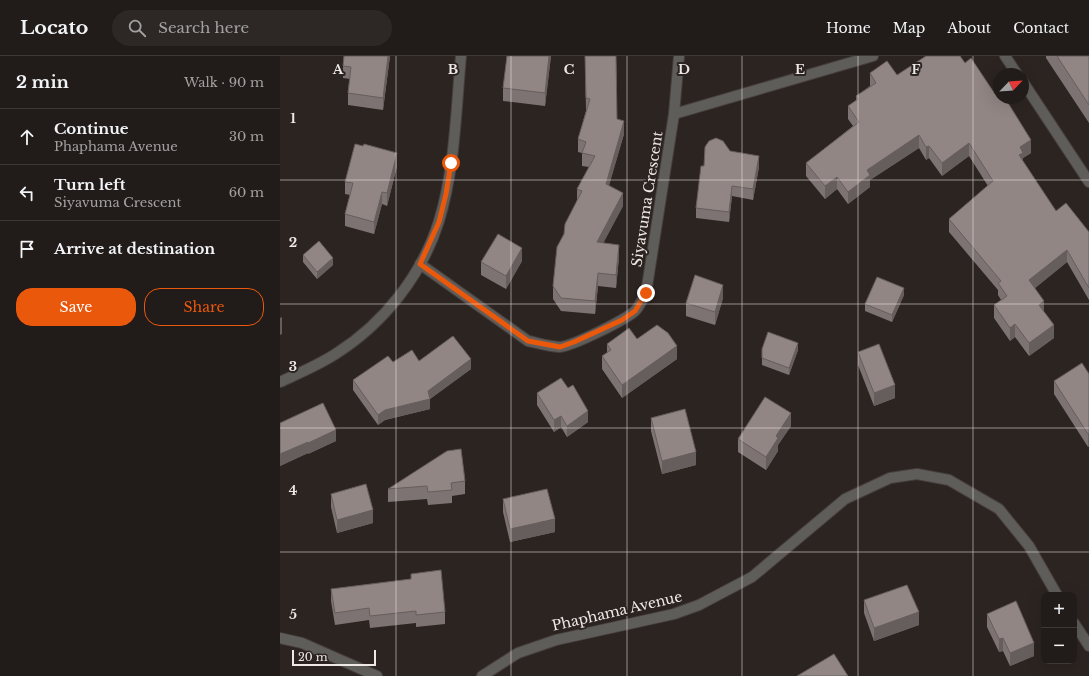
<!DOCTYPE html>
<html lang="en">
<head>
<meta charset="utf-8">
<style>
  :root { --surface:#211b19; --page:#2d2826; --text:#f1f3f6; --muted:#a2a1a2; --line:#3e3938; --accent:#ea580c }
  body { margin:0; font-family:"Libre Baskerville",serif; background:var(--page); color:var(--text) }
  .controls { position:absolute; right:12px; bottom:12px; display:grid; overflow:hidden; border-radius:8px; box-shadow:0 4px 16px #0002 }
  .controls button { width:36px; height:36px; display:grid; place-items:center; padding:0; border:0; border-bottom:1px solid var(--line); background:var(--surface); color:var(--text); font:20px sans-serif }
  .compass { position:absolute; left:713px; top:12px; width:36px; height:36px; border-radius:50%; background:var(--surface); box-shadow:0 4px 16px #0002; rotate:65deg }
  .scale { position:absolute; left:12px; bottom:10px; width:84px; box-sizing:border-box; padding-left:4px; border:2px solid #eee8e6; border-top:0; font-size:11px; line-height:14px; white-space:nowrap; color:#eee8e6; -webkit-text-stroke:3px #2c2421; paint-order:stroke }
  .stop { position:absolute; width:12px; height:12px; margin:-9px; border:3px solid #ea580c; border-radius:50%; background:#fff }
  .stop.end { background:#ea580c; border-color:#fff; box-shadow:0 1px 4px #0008 }
  .list { margin:0; padding:0; list-style:none }
  h2 { display:flex; justify-content:space-between; align-items:center; height:52px; margin:0; padding:0 16px; font-size:17px }
  h2 small { font-size:13px; font-weight:400; color:var(--muted) }
  .list li { display:grid; grid-template-columns:26px 1fr auto; gap:12px; align-items:center; box-sizing:border-box; height:56px; padding:0 16px; border-top:1px solid var(--line) }
  .list b { display:block; font-size:15px; white-space:nowrap }
  .list p { margin:0; font-size:13px; white-space:nowrap; color:var(--muted) }
  .list em { font-size:13px; font-style:normal; color:var(--muted) }
  .actions { display:flex; gap:8px; padding:12px 16px }
  .actions a { flex:1; padding:9px 0; border:1px solid var(--accent); border-radius:16px; text-align:center; font-size:14px; color:var(--accent) }
  .actions .main { background:var(--accent); color:#fff }
  .icon { flex:none; width:22px; height:22px; fill:none; stroke:currentColor; stroke-width:2; stroke-linecap:round; stroke-linejoin:round }
  .map { position:relative; flex:none; width:809px; height:620px; overflow:hidden }
  header { display:flex; align-items:center; gap:24px; box-sizing:border-box; height:56px; padding:0 20px; background:var(--surface); border-bottom:1px solid var(--line) }
  header strong { font-size:19px }
  nav { display:flex; gap:22px; margin-inline-start:auto; font-size:14px }
  .search { width:280px; height:36px; background:var(--page); display:flex; align-items:center; gap:10px; box-sizing:border-box; padding:0 14px; border-radius:22px; color:var(--muted); font-size:15px }
  main { display:flex }
  aside { flex:1; background:var(--surface) }
  .map>svg:first-child { display:block }
  .lines { fill:none; stroke-linecap:round; stroke-linejoin:round }
  .minor-casing { stroke:#473f3d; stroke-width:12 }
  .minor { stroke:#5f5d5a; stroke-width:10 }
  .wall { fill:#7d7372 }
  .shaded-wall { fill:#665e5c }
  .building { fill:#918684; stroke:#665e5c }
  .route { stroke:#ea580c; stroke-width:5 }
  .grid { fill:none; stroke:#eee8e6; stroke-width:1; stroke-opacity:0.55 }
  .labels { text-anchor:middle; dominant-baseline:central; stroke-width:4; stroke-linejoin:round; paint-order:stroke }
  .street-label { font-size:14px; fill:#eee8e6; stroke:#2c2421 }
  .grid-label { font-size:13px; text-anchor:middle; font-weight:bold; fill:#eee8e6; stroke:#2c2421; stroke-width:4; stroke-linejoin:round; paint-order:stroke }
</style>
</head>
<body>
<header>
<strong>Locato</strong>
<div class="search"><svg class="icon" aria-label="search" viewBox="0 0 24 24"><circle cx="10" cy="10" r="6"/><path d="M15 15l6 6"/></svg>Search here</div>
<nav><a>Home</a><a>Map</a><a>About</a><a>Contact</a></nav>
</header>
<main>
<aside>
<h2>2 min<small>Walk · 90 m</small></h2>
<ul class="list">
<li><svg class="icon" aria-label="ahead" viewBox="0 0 24 24"><path d="M12 20V5M6 11l6-6 6 6"/></svg><div><b>Continue</b><p>Phaphama Avenue</p></div><em>30 m</em></li>
<li><svg class="icon" aria-label="left" viewBox="0 0 24 24"><path d="M17 20v-9H6M10 6l-5 5 5 5"/></svg><div><b>Turn left</b><p>Siyavuma Crescent</p></div><em>60 m</em></li>
<li><svg class="icon" aria-label="arrive" viewBox="0 0 24 24"><path d="M6 21V4h12l-3 4 3 4H6"/></svg><div><b>Arrive at destination</b></div></li>
</ul>
<div class="actions"><a class="main">Save</a><a>Share</a></div>
</aside>
<div class="map">
<svg width="809" height="620" viewBox="0 0 809 620">
  <rect width="100%" height="100%" fill="#2c2421"/>
  <g class="lines">
    <g class="minor-casing">
      <g id="minor">
        <path d="M725,0L737,18"/>
        <path d="M743,26L809,126"/>
        <path d="M394,58L593,0"/>
        <path d="M140,208L248,285C258,287 268,290 279,291C291,291 345,264 355,255C359,251 363,243 366,237L394,58L399,0"/>
        <path d="M0,326C19,317 39,309 57,297C104,267 142,219 159,165C175,113 176,54 181,0"/>
        <path d="M794,567L809,590"/>
        <path d="M0,582L22,587L97,620"/>
        <path d="M202,620L238,597L276,584L394,558L419,549L472,521L565,443L610,422L637,418L669,424L719,453L749,490L777,539"/>
      </g>
    </g>
    <use href="#minor" class="minor"/>
  </g>
  <g class="wall">
    <path d="M64,0H110L103,54L68,49V37L70,23L63,22V10Z"/>
    <path d="M227,0H271L265,50L223,45V32Z"/>
    <path d="M305,0H336L337,63L344,78L329,129L343,150L323,187L339,201L336,232L318,230L315,258L281,255L273,243V230L284,178L297,144V133L309,111L302,110V97L298,96V83L306,55Z"/>
    <path d="M766,0H809V67L766,2Z"/>
    <path d="M590,17L617,19L751,97L743,102V105L776,155L809,176V244L787,206L755,232L774,282L749,300L735,281L730,285L714,262V249L721,244L718,239V234L669,176V163L708,130L689,100L662,120L649,102L646,104L639,92L590,124V131L568,148L557,133L545,143L526,120V107L573,70L568,63V50L576,45V40L590,30Z"/>
    <path d="M450,95L479,111L473,144L452,140L449,166L416,162V152L424,110Z"/>
    <path d="M117,110L107,150L102,148L94,178L65,170V158L70,139L65,138V126Z"/>
    <path d="M23,199L53,209L37,223L23,206Z"/>
    <path d="M242,205L226,233L201,219V206Z"/>
    <path d="M624,239L612,266L585,255V248Z"/>
    <path d="M443,242L435,269L406,260V247Z"/>
    <path d="M357,283L397,303L342,342L322,313V300L327,297V288Z"/>
    <path d="M482,293L518,294L509,319L482,309Z"/>
    <path d="M578,296L615,342L594,350L578,309Z"/>
    <path d="M139,305L191,313L150,343V353L105,364L98,369L73,334V324L113,306Z"/>
    <path d="M809,318V390L808,391L774,338V325Z"/>
    <path d="M257,337L308,366L287,381L281,371L274,376L257,349Z"/>
    <path d="M371,362L416,409L382,418L371,375Z"/>
    <path d="M0,367L56,385L28,398V397L0,410Z"/>
    <path d="M511,370L498,389V395L486,414L458,396V383Z"/>
    <path d="M185,425V438L172,440V447L148,449L147,443L108,446V433Z"/>
    <path d="M51,438L93,467L57,477L51,451Z"/>
    <path d="M223,443L275,476L230,486L223,456Z"/>
    <path d="M131,518L165,556V568L136,571V567L90,572L89,564L55,569L51,545V533L131,523Z"/>
    <path d="M584,544L639,569L594,585L584,557Z"/>
    <path d="M707,558L754,600L730,610L723,595L719,596L707,571Z"/>
  </g>
  <g class="shaded-wall">
    <path d="M108,0H110L103,54V42Z"/>
    <path d="M269,0H271L265,50V37Z"/>
    <path d="M344,65V78L326,140V128Z"/>
    <path d="M639,79V92L590,124V131L568,148V136L587,114Z"/>
    <path d="M751,84V97L743,102V109L739,111L740,91Z"/>
    <path d="M689,87V100L662,120V107Z"/>
    <path d="M649,90V102L646,104V91Z"/>
    <path d="M117,97V110L107,150V137Z"/>
    <path d="M479,100V111L473,144V133Z"/>
    <path d="M557,121V133L545,143V130Z"/>
    <path d="M452,130V140L449,166V156Z"/>
    <path d="M102,136V148L94,178V166Z"/>
    <path d="M343,137V150L317,199V186Z"/>
    <path d="M339,189V201L336,232V219Z"/>
    <path d="M242,192V205L226,233V220Z"/>
    <path d="M787,194V206L749,237V224Z"/>
    <path d="M53,202V209L37,223V216Z"/>
    <path d="M318,217V230L315,258V245Z"/>
    <path d="M443,229V242L435,269V256Z"/>
    <path d="M624,232V239L612,266V259Z"/>
    <path d="M764,245V258L759,249Z"/>
    <path d="M2,261V278L0,279V262Z"/>
    <path d="M735,268V281L730,285V272Z"/>
    <path d="M774,269V282L749,300V287Z"/>
    <path d="M518,287V294L509,319V312Z"/>
    <path d="M397,290V303L342,342V329Z"/>
    <path d="M191,303V313L150,343V353L105,364L98,369V359L105,354L148,335Z"/>
    <path d="M615,329V342L594,350V337Z"/>
    <path d="M308,355V366L287,381V370Z"/>
    <path d="M511,357V370L498,389V395L486,414V401L496,380Z"/>
    <path d="M281,360V371L274,376V364Z"/>
    <path d="M56,374V385L28,398V387Z"/>
    <path d="M809,377V390L808,391V378Z"/>
    <path d="M28,386V397L0,410V398Z"/>
    <path d="M416,396V409L382,418V405Z"/>
    <path d="M93,454V467L57,477V464Z"/>
    <path d="M275,463V476L230,486V473Z"/>
    <path d="M639,556V569L594,585V572Z"/>
    <path d="M723,582V595L719,596V583Z"/>
    <path d="M754,587V600L730,610V597Z"/>
  </g>
  <g class="building">
    <path d="M64,0H108L103,42L68,37L71,11L63,10Z"/>
    <path d="M227,0H269L265,37L223,32Z"/>
    <path d="M305,0H336L337,63L344,65L326,128L343,137L317,186L339,189L336,219L318,217L315,245L281,242L273,230L277,191L284,178L285,168L302,135L297,133L315,100L302,97L306,86L298,83L310,43L306,42Z"/>
    <path d="M646,0H680L685,7L691,2L715,38L719,35V42H725L751,84L740,91L743,97L739,99L776,155L786,147L809,176V232L787,194L749,224L764,245L759,249L774,269L749,287L735,268L730,272L714,249L727,240L718,227L721,225L669,163L713,125L689,87L662,107L649,90L646,91L639,79L587,114L590,119L568,136L557,121L545,130L526,107L579,66L568,50L578,43L576,40L596,27L590,17L607,5L617,19Z"/>
    <path d="M777,0H809V49Z"/>
    <path d="M436,82L443,85L450,95L479,100L473,133L452,130L449,156L416,152L421,110H424L425,91L429,85Z"/>
    <path d="M75,88L83,90L84,88L117,97L107,137L102,136L94,166L65,158L73,127L65,126Z"/>
    <path d="M218,178L242,192L226,220L201,206Z"/>
    <path d="M39,185L53,202L37,216L23,199Z"/>
    <path d="M415,219L443,229L435,256L406,247Z"/>
    <path d="M597,221L624,232L612,259L585,248Z"/>
    <path d="M377,269L388,277L397,290L342,329L322,300L331,294L327,288L349,272L357,283Z"/>
    <path d="M488,276L518,287L509,312L482,302V293Z"/>
    <path d="M173,280L191,303L148,335L150,343L105,354L98,359L73,324L108,300L113,306L132,294L139,305Z"/>
    <path d="M599,288L615,329L594,337L578,296Z"/>
    <path d="M802,307L809,318V377L808,378L774,325Z"/>
    <path d="M281,322L288,332L293,329L308,355L287,370L281,360L274,364L257,337Z"/>
    <path d="M485,341L511,357L496,380L498,382L486,401L458,383Z"/>
    <path d="M43,347L56,374L28,387V386L0,398V367Z"/>
    <path d="M405,353L416,396L382,405L371,362Z"/>
    <path d="M181,393L185,425L171,427L172,434L148,436L147,430L108,433L167,395Z"/>
    <path d="M86,428L93,454L57,464L51,438Z"/>
    <path d="M267,433L275,463L230,473L223,443Z"/>
    <path d="M161,514L165,556L136,559V555L90,560L89,552L55,557L51,533L131,523V518Z"/>
    <path d="M627,529L639,556L594,572L584,544Z"/>
    <path d="M736,545L754,587L730,597L723,582L719,583L707,558Z"/>
    <path d="M554,598L568,620H517Z"/>
  </g>
  <g class="lines">
    <path class="route" d="M171,107L166,138L159,166L140,208L248,285L280,291L294,286L342,264L355,255L366,237"/>
  </g>
  <path class="grid" d="M116,0V620M231,0V620M347,0V620M462,0V620M578,0V620M693,0V620M0,124H809M0,248H809M0,372H809M0,496H809"/>
  <g class="labels">
    <g class="street-label">
      <text transform="translate(367 143) rotate(-81)">Siyavuma Crescent</text>
      <text transform="translate(337 555) rotate(-13)">Phaphama Avenue</text>
    </g>
  </g>
  <g class="grid-label">
    <text x="58" y="18">A</text>
    <text x="173" y="18">B</text>
    <text x="289" y="18">C</text>
    <text x="404" y="18">D</text>
    <text x="520" y="18">E</text>
    <text x="636" y="18">F</text>
    <text x="13" y="67">1</text>
    <text x="13" y="191">2</text>
    <text x="13" y="315">3</text>
    <text x="13" y="439">4</text>
    <text x="13" y="563">5</text>
  </g>
</svg>
<div class="controls">
<button>+</button>
<button>−</button>
</div>
<svg class="compass" viewBox="-18 -18 36 36"><path d="M0-13l5 13h-10z" fill="#e53935"/><path d="M0 13l5-13h-10z" fill="#a2a1a2"/></svg>
<div class="scale">20 m</div>
<div class="stop" style="left:171px;top:107px"></div>
<div class="stop end" style="left:366px;top:237px"></div>
</div>
</main>
</body>
</html>
